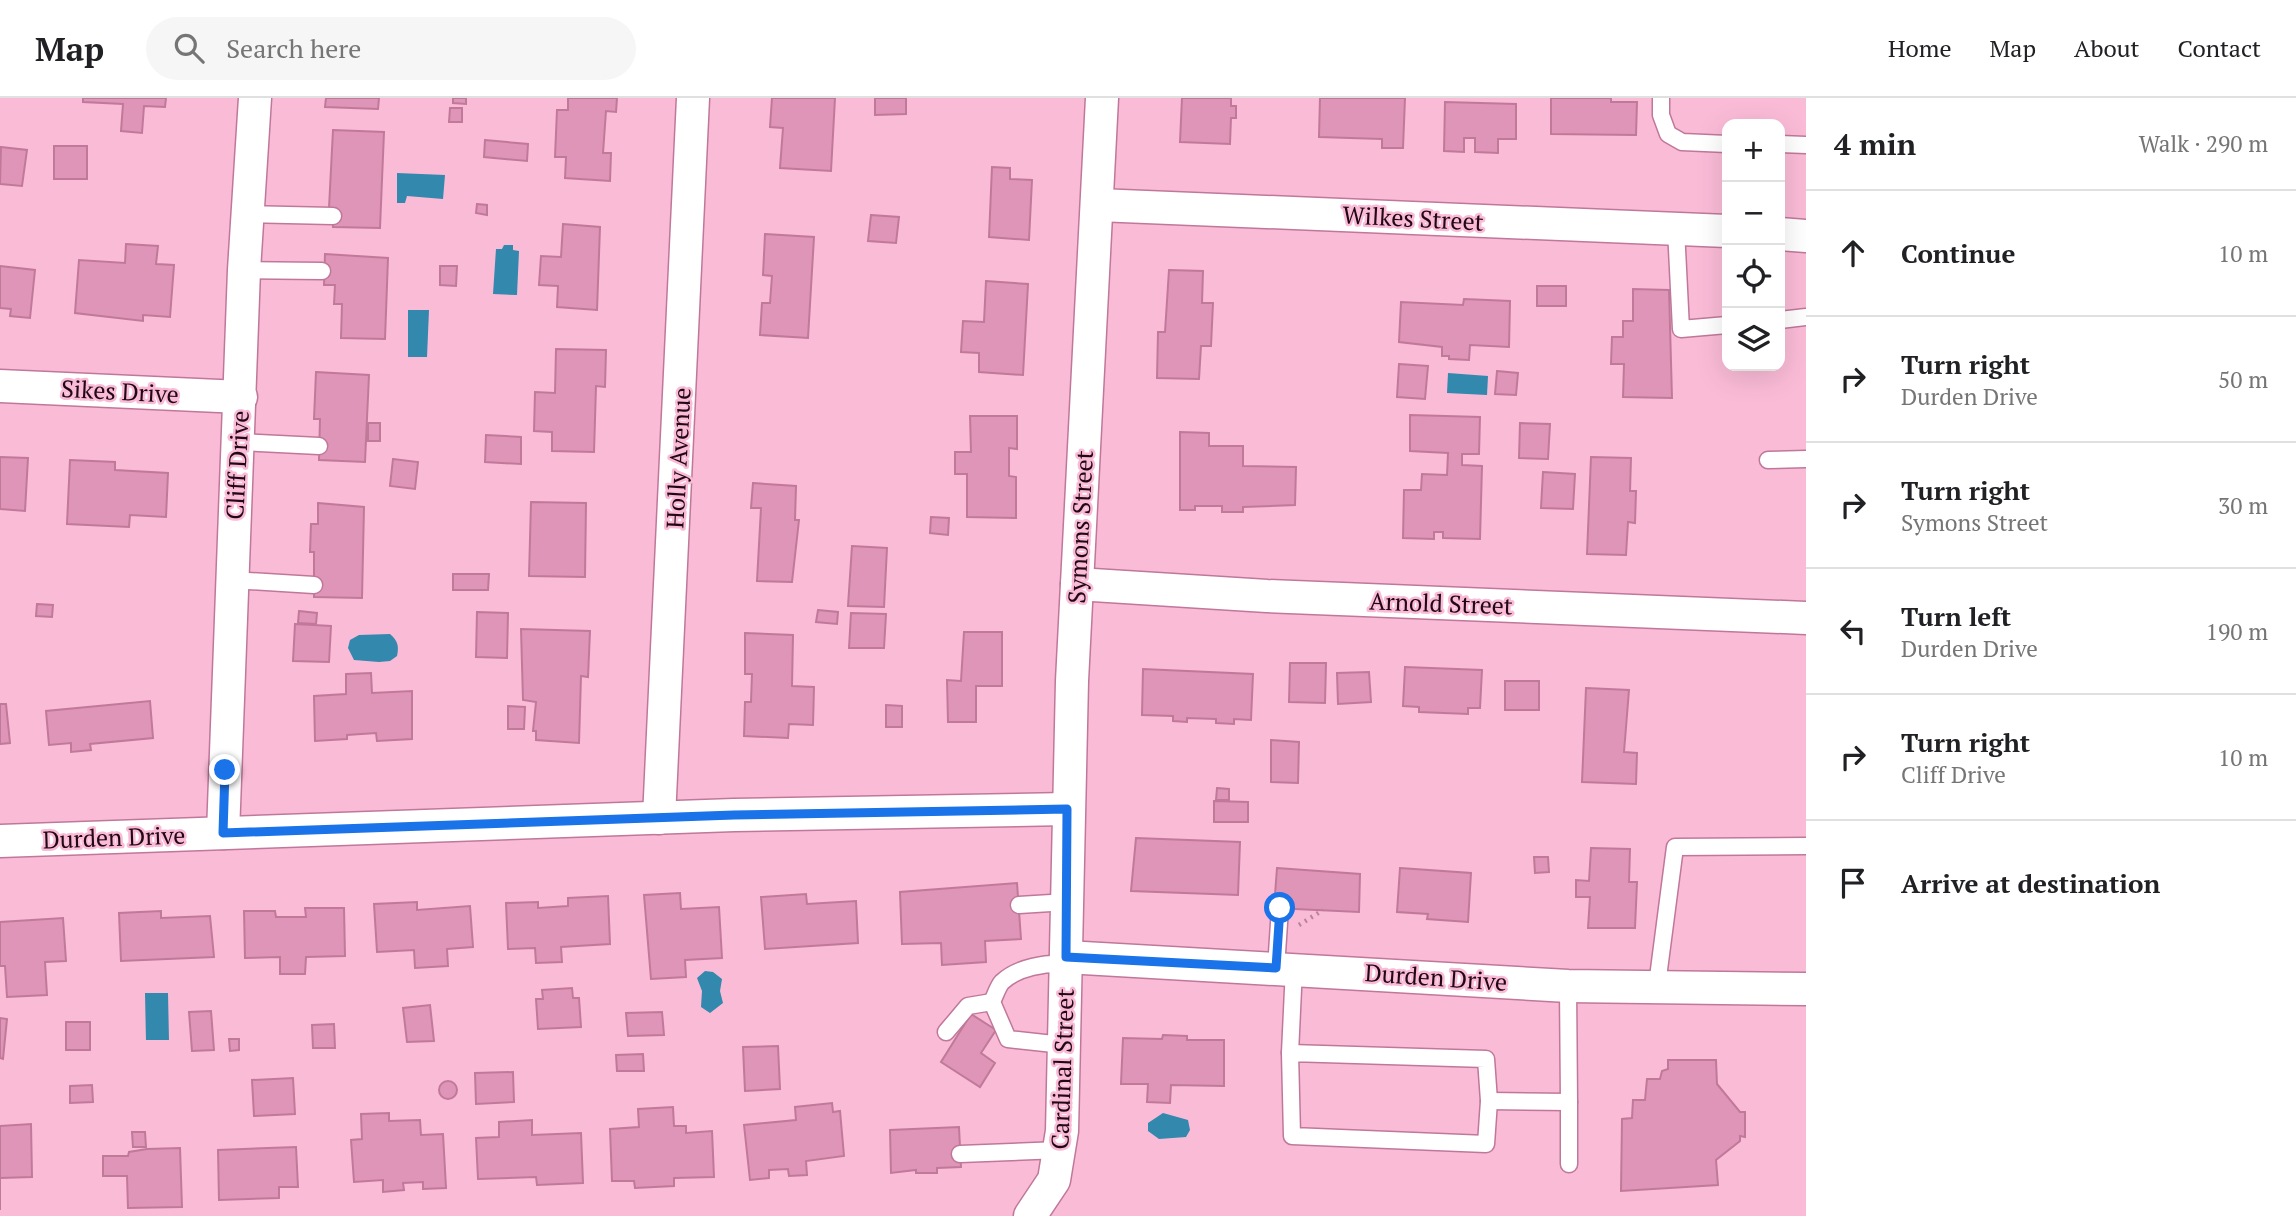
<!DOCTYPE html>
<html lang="en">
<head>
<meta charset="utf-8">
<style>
  :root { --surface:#fff; --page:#f6f6f6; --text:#202124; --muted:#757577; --line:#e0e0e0 }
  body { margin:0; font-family:"PT Serif",serif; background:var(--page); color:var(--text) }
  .controls { position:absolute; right:21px; top:21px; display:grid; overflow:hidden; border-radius:14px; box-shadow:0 7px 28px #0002 }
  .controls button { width:63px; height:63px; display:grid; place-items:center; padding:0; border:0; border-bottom:2px solid var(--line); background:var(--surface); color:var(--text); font:35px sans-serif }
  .stop { position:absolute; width:21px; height:21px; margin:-16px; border:5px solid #1a73e8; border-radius:50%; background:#fff }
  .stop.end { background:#1a73e8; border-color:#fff; box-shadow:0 2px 7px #0008 }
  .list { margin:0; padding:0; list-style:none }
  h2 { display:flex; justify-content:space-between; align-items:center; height:91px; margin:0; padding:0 28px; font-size:30px }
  h2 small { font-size:23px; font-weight:400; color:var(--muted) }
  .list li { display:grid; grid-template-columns:46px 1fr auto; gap:21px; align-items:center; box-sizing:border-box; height:126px; padding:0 28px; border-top:2px solid var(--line) }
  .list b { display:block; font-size:26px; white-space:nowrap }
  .list p { margin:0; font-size:23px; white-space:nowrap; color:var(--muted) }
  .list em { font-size:23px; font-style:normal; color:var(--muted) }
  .icon { flex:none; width:38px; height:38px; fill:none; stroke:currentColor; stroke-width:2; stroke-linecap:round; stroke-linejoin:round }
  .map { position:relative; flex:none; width:1806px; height:1118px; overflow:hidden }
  header { display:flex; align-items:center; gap:42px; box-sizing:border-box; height:98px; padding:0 35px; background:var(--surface); border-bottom:2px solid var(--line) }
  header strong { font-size:33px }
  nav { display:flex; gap:38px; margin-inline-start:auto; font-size:24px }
  .search { width:490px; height:63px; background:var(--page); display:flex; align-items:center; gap:18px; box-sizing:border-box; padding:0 24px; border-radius:38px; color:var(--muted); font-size:26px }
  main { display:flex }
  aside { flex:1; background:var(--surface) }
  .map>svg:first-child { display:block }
  .water { fill:#3288ad }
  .building { fill:#df95b7; stroke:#c1799a; stroke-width:2 }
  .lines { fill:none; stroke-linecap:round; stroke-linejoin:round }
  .lane-casing { stroke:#c0789a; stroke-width:19 }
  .street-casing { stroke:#c0789a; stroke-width:35 }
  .path { stroke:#b8849c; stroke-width:4.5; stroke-dasharray:2 5; stroke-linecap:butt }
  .lane { stroke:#fff; stroke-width:16 }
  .street { stroke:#fff; stroke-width:32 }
  .route { stroke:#1a73e8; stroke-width:9 }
  .labels { text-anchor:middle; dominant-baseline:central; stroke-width:5; stroke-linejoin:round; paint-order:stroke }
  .street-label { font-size:24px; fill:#220815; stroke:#fabbd7 }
</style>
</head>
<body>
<header>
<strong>Map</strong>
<div class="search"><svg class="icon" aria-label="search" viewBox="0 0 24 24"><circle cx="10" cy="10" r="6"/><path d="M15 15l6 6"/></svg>Search here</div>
<nav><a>Home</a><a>Map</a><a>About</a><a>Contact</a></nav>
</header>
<main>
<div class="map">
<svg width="1806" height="1118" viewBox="0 0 1806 1118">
  <rect width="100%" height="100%" fill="#fabbd7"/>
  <g class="water">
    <path d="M397,75L445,77L443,101L407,98L405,105H397Z"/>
    <path d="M504,147H513V152L519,153L517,197L493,196L496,151H502Z"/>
    <path d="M408,212H429L427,259H408Z"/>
    <path d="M1448,275L1488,278L1487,297L1447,295Z"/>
    <path d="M390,536C398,543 399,548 397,558L390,563L379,564L354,562L348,550L350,542L359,537Z"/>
    <path d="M705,873L713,874L722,881L720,893L723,905L710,915L701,909L702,893L697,880Z"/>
    <path d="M145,895H168L169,942H146Z"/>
    <path d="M1163,1015L1188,1022L1190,1032L1186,1039L1159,1041L1148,1033V1025Z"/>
  </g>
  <g class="building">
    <path d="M83,0H166L165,9L144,8L142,35L121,33L123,6L83,4Z"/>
    <path d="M326,0H379L378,11L325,9Z"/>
    <path d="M453,0H466V6L453,5Z"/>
    <path d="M568,0H617L616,14L606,13L603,55H611L610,83L565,80L566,59H555L557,12H568Z"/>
    <path d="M772,0H835L831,73L780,70L783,30L770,29Z"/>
    <path d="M875,0H906V16L875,17Z"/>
    <path d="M1182,0H1231V8H1236V20H1231L1230,46L1180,44Z"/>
    <path d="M1320,0H1405L1403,50H1382V41L1319,39Z"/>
    <path d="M1551,0H1611V4H1637L1636,37L1551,36Z"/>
    <path d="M1445,4L1516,6V41H1498V55L1475,54V40H1464V54L1444,53Z"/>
    <path d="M450,10H462V24H449Z"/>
    <path d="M333,32L384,34L380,130L333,129V110H329Z"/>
    <path d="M485,42L528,46L527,63L484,59Z"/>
    <rect x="54" y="48" width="33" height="33"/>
    <path d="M1,49L27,52L22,88L0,86Z"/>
    <path d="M992,69L1010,70V81L1032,82L1029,142L989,139Z"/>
    <path d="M477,106L487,107V117L476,115Z"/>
    <path d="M871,117L899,119L896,145L868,143Z"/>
    <path d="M563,126L600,129L597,212L557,209L558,188L539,187L541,158L561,159Z"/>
    <path d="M765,136L814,139L808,240L760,237L762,205H770L772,178L763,177Z"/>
    <path d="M126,146L158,148L156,166L174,167L170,219L143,217V223L75,215L79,162L125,165Z"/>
    <path d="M325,156L388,160L385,241L341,240L342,206H334L335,187H324Z"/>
    <path d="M0,168L35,172L30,220L10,218L11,211L0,210Z"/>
    <path d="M440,168H457L456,188L440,187Z"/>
    <path d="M1169,172L1203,173L1202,205H1213L1211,248H1201L1199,281L1157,280L1158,234H1165Z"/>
    <path d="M986,183L1028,186L1023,277L979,274V255L961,254L963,223L984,224Z"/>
    <rect x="1537" y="188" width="29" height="20"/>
    <path d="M1633,191L1669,192L1672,300L1623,299L1624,266H1611L1612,239H1623V223H1633Z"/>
    <path d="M1464,201L1510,203L1509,249L1470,247L1469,262L1449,261V258H1442V249L1399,244L1401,204L1463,207Z"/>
    <path d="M556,251L606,252L605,289L596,288L594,354L552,353V334L534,333L535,294L555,295Z"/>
    <path d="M1399,266L1428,268L1425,301L1397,299Z"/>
    <path d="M1497,273L1518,275L1516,297L1495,296Z"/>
    <path d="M316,274L369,277L365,364L319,362L320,321H314Z"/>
    <path d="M1410,317L1480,319L1479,356H1462V367L1482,368L1480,441L1443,440V434H1434V441L1403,440L1404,392H1421L1422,376L1447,377L1448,355L1410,353Z"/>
    <path d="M970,318H1017V351L1009,350V378L1016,379V420L967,419V376H955V354H971Z"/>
    <rect x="368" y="325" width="12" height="18"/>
    <path d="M1520,325L1550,326L1548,361L1519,360Z"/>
    <path d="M1180,334L1209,335V348H1243V368L1296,369L1295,407L1243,409V414H1222V408H1195V412H1180Z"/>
    <path d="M486,337L521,339V366L485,364Z"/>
    <path d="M0,359L28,360L25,413L0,411Z"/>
    <path d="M1591,359L1631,360L1630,393H1636L1635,425L1628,424L1626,457L1587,456Z"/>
    <path d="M393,361L418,364L415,391L390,388Z"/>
    <path d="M70,362L115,364V372L168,375L166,419L130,417L129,429L67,426Z"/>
    <path d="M1543,374L1575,376L1573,411L1541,410Z"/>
    <path d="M753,385L796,388L795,422H799L792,484L757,483L761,410H751Z"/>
    <path d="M531,404L586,405L585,479L529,478Z"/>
    <path d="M318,405L364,409L362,500L314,499V454H310L311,426H318Z"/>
    <path d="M931,419L949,420L948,437L930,435Z"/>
    <path d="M852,448L887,450L884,509L848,508Z"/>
    <path d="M453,476H489L488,492H453Z"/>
    <path d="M37,506L53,507L52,519L36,518Z"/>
    <path d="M818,512L838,514L837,526L816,524Z"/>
    <path d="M299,513L317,515L316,526L298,525Z"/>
    <path d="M477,514L508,515L507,560L476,559Z"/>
    <path d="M851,515L886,516L884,550H849Z"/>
    <path d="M295,526L331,528L329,564L293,563Z"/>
    <path d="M521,531L590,533L588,579L581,578L579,645L536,642V633H533L536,604L523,602Z"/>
    <path d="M964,534H1002V588H976V624H948L947,582L961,583Z"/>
    <path d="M745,535L793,537L792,588L814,589L813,627L789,626L788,640L744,638L745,604H751L752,576H745Z"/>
    <path d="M1290,565H1326L1325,605L1289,604Z"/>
    <path d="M1405,569L1482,572L1480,610H1468V616L1419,614V609L1403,608Z"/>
    <path d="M1143,571L1253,576L1251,622L1234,621V626L1216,625V621L1187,620V624L1173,623V618L1142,617Z"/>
    <path d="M1369,574L1371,604L1338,606L1337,575Z"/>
    <path d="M371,575L372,595L412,593V641L377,643L376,635L347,637V641L315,643L314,598L346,596V576Z"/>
    <rect x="1505" y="583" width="34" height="29"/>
    <path d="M1586,590L1629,592L1624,654L1637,655L1636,686L1582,684Z"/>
    <path d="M150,603L153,640L90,646L91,652L71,654V645L49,647L46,613Z"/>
    <path d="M0,606H6L10,645L0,646Z"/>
    <path d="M886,607L902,608V629H886Z"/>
    <path d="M508,608L525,609L524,631H508Z"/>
    <path d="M1271,642L1299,644L1298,685L1271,684Z"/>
    <path d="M1217,690L1229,691V702H1216Z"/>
    <path d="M1214,703L1248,704V724H1214Z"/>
    <path d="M1136,740L1240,744L1238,797L1131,793Z"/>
    <path d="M1591,750L1630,751L1629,784H1637L1635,830H1588L1590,799H1576V782L1589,783Z"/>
    <path d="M1534,759H1548L1549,774L1535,775Z"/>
    <path d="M1277,770L1360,776L1359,814L1274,810Z"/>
    <path d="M1400,770L1471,775L1468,824L1427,821L1428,816L1397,814Z"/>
    <path d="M1017,785L1021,841L985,843L986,864L942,867L941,845L902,846L900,794Z"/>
    <path d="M680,795L681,811L719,809L722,860L685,862L686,879L651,881L644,797Z"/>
    <path d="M806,796L807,806L856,803L858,845L765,851L761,799Z"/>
    <path d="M608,798L610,846L561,849L562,864L536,865L535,850L508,851L506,805L538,804V810L568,808V800Z"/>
    <path d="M417,804V812L470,808L473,849L447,851L448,868L415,870L414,852L377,854L374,806Z"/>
    <path d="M305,810H344L345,858L306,859L305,876H280V859L245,860L244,813H275L276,819H306Z"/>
    <path d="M161,813V820L210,818L214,859L121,863L119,815Z"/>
    <path d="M63,820L66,863L45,864L47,897L7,899L5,868H0V824Z"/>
    <path d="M572,890L573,900H579L581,929L538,931L536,901H543L542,892Z"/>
    <path d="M430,907L434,943L407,944L403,910Z"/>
    <path d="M211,913L214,952L192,953L189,914Z"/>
    <path d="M662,914L664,937L628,938L626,915Z"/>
    <path d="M971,916L996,932L981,955L995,965L980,989L941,964Z"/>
    <path d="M0,920L7,921L3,961L0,960Z"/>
    <rect x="66" y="924" width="24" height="28"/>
    <path d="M334,926L335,950H313L312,927Z"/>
    <path d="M1163,937L1187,938V942H1224V988L1171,987L1170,1005L1147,1004L1148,986H1121L1123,940L1162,941Z"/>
    <path d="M229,941H239V952L230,953Z"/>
    <path d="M778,948L780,991L745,993L743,949Z"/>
    <path d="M643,956L644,973H617L616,957Z"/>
    <path d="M1668,962H1716L1717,986L1740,1014H1745V1039L1740,1038V1043L1716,1062L1718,1087L1621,1093L1622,1021L1632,1020L1633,1002H1645L1647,981H1660L1662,973L1668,971Z"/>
    <path d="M513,974L514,1004L476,1006L475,975Z"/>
    <path d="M293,980L295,1016L254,1018L252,982Z"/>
    <circle cx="448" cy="992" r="9"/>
    <path d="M92,987L93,1004L70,1005V988Z"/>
    <path d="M832,1005L833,1014L840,1013L844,1058L806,1063L807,1077L789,1078L788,1071L769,1072V1080L750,1082L744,1027L796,1022L795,1009Z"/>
    <path d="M673,1009L674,1028H686V1035L712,1033L714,1079L674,1080V1088L635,1090L634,1083H612L610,1031L639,1029L638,1011Z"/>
    <path d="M389,1015V1023L420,1022L421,1037L443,1036L446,1090L423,1091V1084L403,1085L404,1092L383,1094V1082L354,1084L351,1042L362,1041L361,1016Z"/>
    <path d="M532,1022V1037L581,1035L583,1085L537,1087L536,1079L478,1081L476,1040L499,1039V1024Z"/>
    <path d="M31,1026L32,1079L0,1080V1112V1028Z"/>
    <path d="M959,1029L961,1069L937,1070V1075H916V1072L891,1075L890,1032Z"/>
    <path d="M132,1034H145L146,1049H133Z"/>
    <path d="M296,1049L298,1089H279V1100L219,1102L218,1052Z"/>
    <path d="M180,1050L182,1109L128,1110L127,1078H103V1058H128L129,1054L147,1051Z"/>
  </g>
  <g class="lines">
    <g class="lane-casing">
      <g id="lane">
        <path d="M1661,0V17L1668,36L1682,44L1727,46"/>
        <path d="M1780,46L1806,47"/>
        <path d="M248,116L333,118"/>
        <path d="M1676,131L1681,231L1727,227"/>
        <path d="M244,172L322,173"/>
        <path d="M1780,222L1806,219"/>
        <path d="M239,344L319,348"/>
        <path d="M1768,362L1806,361"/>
        <path d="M232,482L314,487"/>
        <path d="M1019,807L1067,804"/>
        <path d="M1276,870L1280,810"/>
        <path d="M1657,887L1675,749L1806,748"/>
        <path d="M946,934L968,908L992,904"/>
        <path d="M1063,947L1008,941L992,904C995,898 998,888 1002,884C1018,869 1045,865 1066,866"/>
        <path d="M1290,955L1486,961L1489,1003L1486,1046L1292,1038Z"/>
        <path d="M1290,955L1294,870"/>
        <path d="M1489,1003L1569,1004L1568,888"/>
        <path d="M960,1056L1060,1052"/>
        <path d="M1569,1066V1004"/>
      </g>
    </g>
    <g class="street-casing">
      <g id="street">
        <path d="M1098,107L1727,133"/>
        <path d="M1780,136L1806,138"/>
        <path d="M0,288L241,299"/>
        <path d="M1077,486L1267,498L1806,520"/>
        <path d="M659,720L693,0"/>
        <path d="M223,735L244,172L255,0"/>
        <path d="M0,743L734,717L1067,711"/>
        <path d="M1066,859L1568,888L1806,891"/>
        <path d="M1030,1118L1054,1082L1062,1033L1072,583L1102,0"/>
      </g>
    </g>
    <path class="path" d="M1299,827L1323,812"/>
    <use href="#lane" class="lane"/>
    <use href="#street" class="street"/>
  </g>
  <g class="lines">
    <path class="route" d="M225,672L223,735L734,717L1067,711L1066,859L1276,870L1280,810"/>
  </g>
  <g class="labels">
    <g class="street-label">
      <text transform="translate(1413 120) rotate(3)">Wilkes Street</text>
      <text transform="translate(120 293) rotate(3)">Sikes Drive</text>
      <text transform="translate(678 360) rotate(-87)">Holly Avenue</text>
      <text transform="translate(237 367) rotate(-87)">Cliff Drive</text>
      <text transform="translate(1080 429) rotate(-87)">Symons Street</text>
      <text transform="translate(1441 505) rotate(2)">Arnold Street</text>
      <text transform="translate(114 739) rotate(-2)">Durden Drive</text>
      <text transform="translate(1436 879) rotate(4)">Durden Drive</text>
      <text transform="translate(1062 971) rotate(-88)">Cardinal Street</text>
    </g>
  </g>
</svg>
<div class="controls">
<button>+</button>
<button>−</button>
<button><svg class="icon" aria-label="locate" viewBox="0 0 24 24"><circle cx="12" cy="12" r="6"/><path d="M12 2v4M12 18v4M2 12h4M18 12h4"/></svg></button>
<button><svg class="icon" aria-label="layers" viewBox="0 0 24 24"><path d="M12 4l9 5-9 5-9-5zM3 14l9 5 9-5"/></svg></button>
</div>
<div class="stop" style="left:1280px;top:810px"></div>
<div class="stop end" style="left:225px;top:672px"></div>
</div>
<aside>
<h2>4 min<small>Walk · 290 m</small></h2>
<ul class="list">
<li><svg class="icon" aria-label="ahead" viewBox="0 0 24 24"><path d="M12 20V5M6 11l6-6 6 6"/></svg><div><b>Continue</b></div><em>10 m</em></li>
<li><svg class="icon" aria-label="right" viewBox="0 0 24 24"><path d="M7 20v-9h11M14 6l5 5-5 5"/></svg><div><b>Turn right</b><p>Durden Drive</p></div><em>50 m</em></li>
<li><svg class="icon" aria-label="right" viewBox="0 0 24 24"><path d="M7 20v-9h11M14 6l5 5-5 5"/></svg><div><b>Turn right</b><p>Symons Street</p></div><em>30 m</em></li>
<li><svg class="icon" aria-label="left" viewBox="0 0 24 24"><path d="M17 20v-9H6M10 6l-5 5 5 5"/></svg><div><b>Turn left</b><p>Durden Drive</p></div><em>190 m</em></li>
<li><svg class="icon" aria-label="right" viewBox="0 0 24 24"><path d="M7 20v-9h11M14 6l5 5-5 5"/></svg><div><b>Turn right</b><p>Cliff Drive</p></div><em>10 m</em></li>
<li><svg class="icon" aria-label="arrive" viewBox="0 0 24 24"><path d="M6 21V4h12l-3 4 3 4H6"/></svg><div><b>Arrive at destination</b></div></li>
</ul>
</aside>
</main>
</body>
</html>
